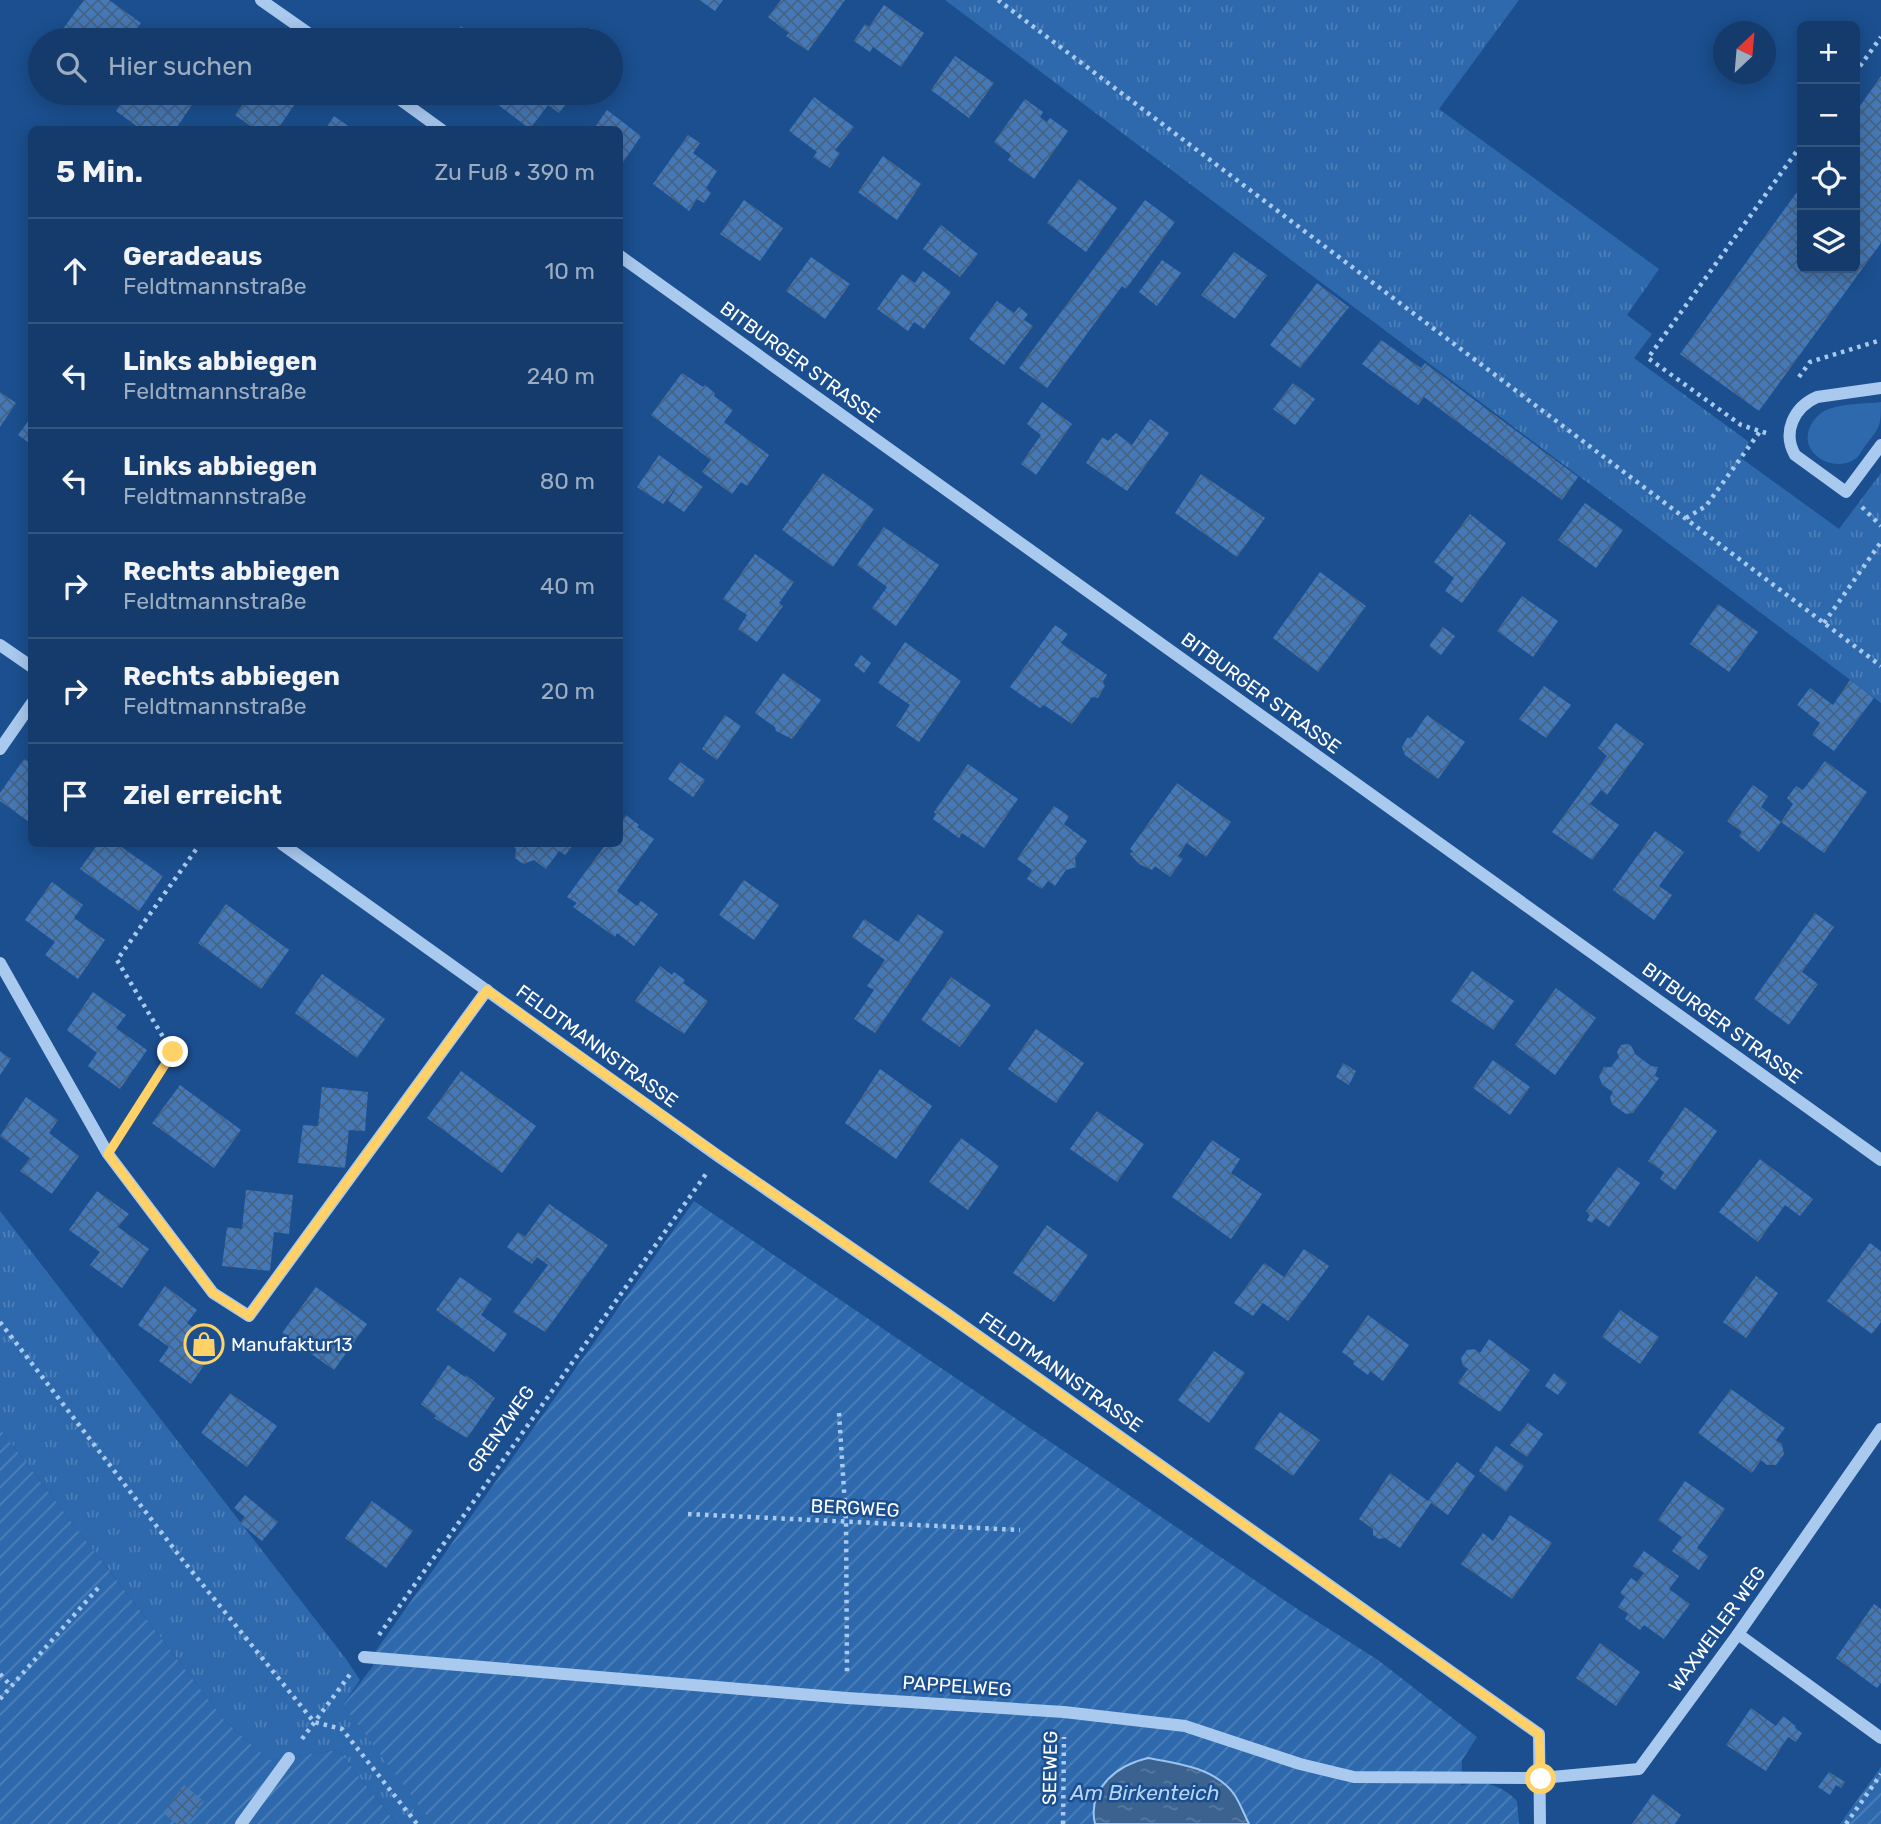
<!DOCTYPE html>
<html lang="de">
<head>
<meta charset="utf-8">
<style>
  :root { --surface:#143b6b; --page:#1d4271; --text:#f1f3f6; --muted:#9dadc1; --line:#33557e }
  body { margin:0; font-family:Rubik,sans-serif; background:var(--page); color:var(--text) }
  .controls { position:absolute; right:21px; top:21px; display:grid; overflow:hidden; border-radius:10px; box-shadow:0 4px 18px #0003 }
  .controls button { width:63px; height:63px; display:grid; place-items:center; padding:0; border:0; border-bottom:2px solid var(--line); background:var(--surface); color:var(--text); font:35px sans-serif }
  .compass { position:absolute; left:1713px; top:21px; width:63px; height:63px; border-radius:50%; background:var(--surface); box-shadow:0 4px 18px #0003; rotate:26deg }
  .stop { position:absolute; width:21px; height:21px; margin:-16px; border:5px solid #ffd166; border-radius:50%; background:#fff }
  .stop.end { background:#ffd166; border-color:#fff; box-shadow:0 2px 7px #0008 }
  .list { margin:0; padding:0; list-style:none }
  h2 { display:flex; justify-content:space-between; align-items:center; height:91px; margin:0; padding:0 28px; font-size:30px }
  h2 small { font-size:23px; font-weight:400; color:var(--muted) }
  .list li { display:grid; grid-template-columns:46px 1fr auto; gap:21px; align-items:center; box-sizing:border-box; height:105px; padding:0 28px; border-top:2px solid var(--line) }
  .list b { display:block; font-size:26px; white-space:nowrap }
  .list p { margin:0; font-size:23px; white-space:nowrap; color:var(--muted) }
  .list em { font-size:23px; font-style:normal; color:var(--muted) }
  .icon { flex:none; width:38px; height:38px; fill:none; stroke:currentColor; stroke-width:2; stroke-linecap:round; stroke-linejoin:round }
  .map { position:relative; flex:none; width:1881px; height:1824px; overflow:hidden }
  .search { position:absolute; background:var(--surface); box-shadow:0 4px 18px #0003; left:28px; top:28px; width:595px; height:77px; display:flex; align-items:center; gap:18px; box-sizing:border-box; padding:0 24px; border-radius:38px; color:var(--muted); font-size:26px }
  .panel { position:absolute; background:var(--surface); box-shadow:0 4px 18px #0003; left:28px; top:126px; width:595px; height:721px; border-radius:10px }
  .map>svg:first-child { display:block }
  .grass { fill:#2e69ad }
  .park { fill:url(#park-tufts) }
  .garden { fill:url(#garden-furrows) }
  .water { fill:url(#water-ripples); stroke:#9cc4f0; stroke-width:2 }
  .building { fill:url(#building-cross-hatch) }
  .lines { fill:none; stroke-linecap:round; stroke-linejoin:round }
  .path { stroke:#a9c9ee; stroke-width:4.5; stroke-dasharray:3.5 5; stroke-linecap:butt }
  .minor { stroke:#a9c9ee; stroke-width:12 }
  .route { stroke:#ffd166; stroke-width:9 }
  .labels { text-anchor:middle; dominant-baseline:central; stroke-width:5; stroke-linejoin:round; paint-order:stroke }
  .street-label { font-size:19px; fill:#fff; stroke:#1b4f8f }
  .poi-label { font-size:19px; fill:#fff; stroke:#1b4f8f; text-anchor:start }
  .water-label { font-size:21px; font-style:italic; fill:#b5d3f5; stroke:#1b4f8f }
</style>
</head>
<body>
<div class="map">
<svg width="1881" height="1824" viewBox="0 0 1881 1824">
  <defs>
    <pattern id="park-tufts" width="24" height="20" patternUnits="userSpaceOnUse" patternTransform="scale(1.75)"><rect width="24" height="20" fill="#2e69ad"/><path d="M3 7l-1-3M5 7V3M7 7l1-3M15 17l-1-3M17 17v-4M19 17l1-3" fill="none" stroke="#4d80b9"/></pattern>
    <pattern id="garden-furrows" width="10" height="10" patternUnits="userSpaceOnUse" patternTransform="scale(1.75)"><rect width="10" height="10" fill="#2e69ad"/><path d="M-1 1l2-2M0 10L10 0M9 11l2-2" fill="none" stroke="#4d80b9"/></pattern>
    <pattern id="water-ripples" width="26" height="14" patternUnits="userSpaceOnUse" patternTransform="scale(1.75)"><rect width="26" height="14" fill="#3c6290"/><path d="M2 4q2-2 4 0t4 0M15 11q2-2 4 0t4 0" fill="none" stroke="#597aa1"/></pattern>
    <pattern id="building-cross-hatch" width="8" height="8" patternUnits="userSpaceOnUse" patternTransform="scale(1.75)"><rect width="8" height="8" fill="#4478b7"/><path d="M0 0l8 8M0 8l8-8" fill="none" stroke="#486282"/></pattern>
  </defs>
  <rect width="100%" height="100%" fill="#1b4f8f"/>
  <path class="grass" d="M1881,402C1881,427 1880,427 1865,446C1862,450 1859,457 1855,459C1832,475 1792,450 1814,420C1819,414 1824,410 1832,408C1847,403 1865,404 1881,402Z"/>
  <g class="park">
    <path d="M945,0H1519L1439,109L1659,269L1627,315L1652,334L1634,358L1749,442L1741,458L1839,529L1881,473V703Z"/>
    <path d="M0,1211L346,1659L360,1680L343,1705L434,1824H397L338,1750L269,1760L225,1721L0,1429Z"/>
  </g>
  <g class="garden">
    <path d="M694,1201L1299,1610L1378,1660L1477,1737L1462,1760L1461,1786C1480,1778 1503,1786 1517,1801L1519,1824H433L343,1705L373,1666L375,1652Z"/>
    <path d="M0,1429L225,1721L269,1760L338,1750L397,1824H0Z"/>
    <path d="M1881,1767V1824H1840Z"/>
  </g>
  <path class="water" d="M1148,1758C1177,1763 1215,1768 1234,1794C1240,1803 1244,1814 1249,1824H1095C1087,1789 1117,1765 1148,1758Z"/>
  <g class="building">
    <path d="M84,0H109L141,23L128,40H55Z"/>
    <path d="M699,0H723L715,11Z"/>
    <path d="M781,0H845L808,51L786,36L789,33L768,17Z"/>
    <path d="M884,5L924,33L901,67L873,47L870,52L854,41L865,24L869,27Z"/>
    <path d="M461,26L481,40H451Z"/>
    <path d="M591,28L607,40H582Z"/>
    <path d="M955,56L994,83L969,118L931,90Z"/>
    <path d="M1881,76V243L1759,411L1680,354L1802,185V268H1855V113Z"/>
    <path d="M129,93H200L175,130H142L116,111Z"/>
    <path d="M242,93H297L301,95L277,130H256L235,115L246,100L240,96Z"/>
    <path d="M497,93H575L559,113L548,105L530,129L492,100Z"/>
    <path d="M814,97L854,127L835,150L840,153L830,168L813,157L817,152L789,131Z"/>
    <path d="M1025,99L1043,112L1040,117L1047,122L1050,118L1068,131L1034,179L1008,160L1011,155L994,142Z"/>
    <path d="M607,110L641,136L620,167V130H593Z"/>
    <path d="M334,116L354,130H325Z"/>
    <path d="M688,135L700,143L693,153L717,171L706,188L711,193L704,203L697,199L689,211L653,184Z"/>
    <path d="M883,156L921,184L897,220L858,192Z"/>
    <path d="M1079,179L1117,208L1086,252L1047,223Z"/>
    <path d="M744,200L783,228L760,261L720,234Z"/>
    <path d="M1145,200L1175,222L1126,289L1122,286L1047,388L1019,368Z"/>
    <path d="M941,225L978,254L960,277L923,249Z"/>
    <path d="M1234,252L1267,275L1235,319L1201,295Z"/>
    <path d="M811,257L850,284L825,319L786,291Z"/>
    <path d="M1162,260L1181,273L1157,306L1139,292Z"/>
    <path d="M923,271L951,292L924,329L914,322L908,331L877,309L902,274L915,283Z"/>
    <path d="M1317,283L1349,307L1300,368L1270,345Z"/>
    <path d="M997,301L1014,313L1019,307L1028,314L1024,320L1033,326L1004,365L969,339Z"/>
    <path d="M1381,340L1421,368L1425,363L1578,477L1562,500L1424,397L1418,405L1362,364Z"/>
    <path d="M682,373L703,387L705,385L715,393L714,396L733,410L724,422L769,455L747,486L741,482L732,494L702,472L711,460L651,415Z"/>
    <path d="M1293,383L1315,399L1295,425L1273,409Z"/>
    <path d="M0,392L16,403L0,427Z"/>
    <path d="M1042,402L1072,424L1036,475L1021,464L1041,435L1027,424Z"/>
    <path d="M32,416V445L18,435Z"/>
    <path d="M1150,419L1169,433L1127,491L1086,463L1102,437L1108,441L1116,433L1132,445Z"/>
    <path d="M659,455L703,487L684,512L668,501L679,484L663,504L637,487Z"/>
    <path d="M823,473L874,509L833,567L782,530Z"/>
    <path d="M1201,474L1265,518L1237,557L1175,513Z"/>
    <path d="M1585,503L1623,530L1596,568L1558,540Z"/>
    <path d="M1470,514L1506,543L1462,603L1445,591L1454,578L1434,562Z"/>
    <path d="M884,527L939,565L896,626L872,608L887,587L857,565Z"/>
    <path d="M755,554L794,582L779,603L783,606L757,642L738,629L747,615L723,599Z"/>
    <path d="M1320,572L1366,606L1318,672L1273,638Z"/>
    <path d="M1522,596L1558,621L1533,657L1497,631Z"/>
    <path d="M1718,604L1758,632L1729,672L1690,644Z"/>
    <path d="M1055,625L1068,634L1061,643L1107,675L1103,681L1105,686L1098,698L1092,697L1072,724L1044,705L1040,708L1010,687Z"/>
    <path d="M1443,627L1455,636L1441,655L1429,646Z"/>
    <path d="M905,642L961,681L919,742L896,726L910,705L878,683Z"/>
    <path d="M861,655L871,663L864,673L854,665Z"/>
    <path d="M783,673L821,700L792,739L776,731L775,727L755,713Z"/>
    <path d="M1850,680L1874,698L1834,751L1812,735L1820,723L1797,705L1810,688L1833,705Z"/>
    <path d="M1544,686L1571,705L1546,738L1519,719Z"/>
    <path d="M725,715L741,726L717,760L702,749Z"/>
    <path d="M1427,715L1465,742L1438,779L1405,755L1402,747L1407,738L1412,737Z"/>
    <path d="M1616,723L1644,744L1607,795L1601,790L1590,804L1619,825L1592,860L1552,832L1607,756L1598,748Z"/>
    <path d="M24,759L32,764V824L0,801V793Z"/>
    <path d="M1825,761L1867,792L1824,853L1781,822L1793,804L1787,798L1796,786L1803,790Z"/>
    <path d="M680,762L705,780L693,797L668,779Z"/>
    <path d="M968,764L1018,799L984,848L962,833L959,838L933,819L936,814L934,812Z"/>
    <path d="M1177,783L1231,822L1206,857L1187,843L1178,856L1183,859L1170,877L1155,866L1152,870L1139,864L1130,854L1133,851L1130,849Z"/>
    <path d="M1753,785L1768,796L1761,807L1781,822L1759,852L1739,836L1742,832L1727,821Z"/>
    <path d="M1054,806L1069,816L1064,824L1087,841L1075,858L1076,867L1066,870L1055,886L1048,881L1042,889L1027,879L1032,870L1017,859Z"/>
    <path d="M626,815L639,825L637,827L654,839L617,891L637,906L641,901L658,914L634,946L617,933L615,937L573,907L577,903L567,897L606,844H620V824Z"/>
    <path d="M1655,831L1684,852L1659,886L1672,895L1654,920L1613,890Z"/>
    <path d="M98,844H117L163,876L139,911L80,869Z"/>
    <path d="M515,844H574L565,855L559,851L546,869L534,860L523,864L515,858L516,849L513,846Z"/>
    <path d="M744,880L779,905L754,940L719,915Z"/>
    <path d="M52,882L83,905L74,918L105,940L78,979L45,955L55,942L25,920Z"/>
    <path d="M226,904L289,950L261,989L198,943Z"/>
    <path d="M1815,913L1834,927L1802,972L1818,984L1789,1025L1754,999Z"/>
    <path d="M918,914L944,932L875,1033L854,1019L874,990L867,986L885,960L852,937L864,919L898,942Z"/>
    <path d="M660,966L672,975L674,972L685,980L683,983L708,1001L684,1034L635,1001Z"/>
    <path d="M1472,971L1514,1001L1493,1030L1451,1001Z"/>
    <path d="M322,974L385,1019L357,1058L295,1013Z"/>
    <path d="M951,977L991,1005L960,1047L921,1020Z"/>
    <path d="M1556,988L1596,1018L1555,1075L1515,1045Z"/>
    <path d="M93,992L126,1015L116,1028L147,1050L120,1089L88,1066L97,1053L67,1030Z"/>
    <path d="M1036,1029L1084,1063L1056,1103L1008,1069Z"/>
    <path d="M1629,1044L1632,1047L1635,1054L1651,1066L1658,1067L1655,1076L1659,1078L1633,1113L1626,1114L1612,1104L1610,1097L1613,1092L1602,1085L1599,1076L1604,1067H1611L1619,1057L1617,1052L1621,1045Z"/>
    <path d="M0,1051L11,1059L0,1075Z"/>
    <path d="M1493,1060L1530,1087L1510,1115L1473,1088Z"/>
    <path d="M1343,1063L1356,1071L1349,1085L1336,1077Z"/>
    <path d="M880,1069L932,1106L896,1159L845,1123Z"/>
    <path d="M461,1071L536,1126L502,1173L427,1118Z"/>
    <path d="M180,1085L241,1130L214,1168L152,1123Z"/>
    <path d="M322,1087L368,1092L365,1131L349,1130L345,1168L298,1163L303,1125L318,1126Z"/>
    <path d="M26,1097L58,1120L49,1133L79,1156L52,1194L20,1171L30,1158L0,1136Z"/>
    <path d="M1685,1107L1717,1131L1675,1190L1660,1179L1664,1172L1648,1161Z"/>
    <path d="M1097,1111L1144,1144L1117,1182L1070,1149Z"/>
    <path d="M961,1138L999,1166L968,1210L929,1182Z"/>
    <path d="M1212,1140L1240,1159L1231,1173L1262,1194L1231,1239L1172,1197Z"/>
    <path d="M1760,1159L1813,1199L1800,1216L1785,1205L1758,1242L1719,1212Z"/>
    <path d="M1618,1167L1640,1183L1609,1227L1596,1218L1592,1223L1587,1220L1590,1215L1586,1211Z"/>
    <path d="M246,1190L293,1195L289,1234L274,1232L270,1271L222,1266L227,1227L242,1229Z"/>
    <path d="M97,1191L129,1214L118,1227L149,1249L122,1288L90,1265L100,1252L69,1230Z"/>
    <path d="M549,1204L608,1245L545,1332L513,1312L548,1265L537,1257L532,1264L507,1247L518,1232L525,1237Z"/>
    <path d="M1047,1225L1088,1255L1054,1302L1013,1273Z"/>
    <path d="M1870,1243L1881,1251V1322L1872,1334L1827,1301Z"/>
    <path d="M1304,1249L1329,1266L1288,1321L1263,1303L1253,1316L1234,1303L1264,1263L1284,1277Z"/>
    <path d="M1756,1276L1778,1293L1746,1338L1723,1322Z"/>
    <path d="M460,1277L492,1299L481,1315L507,1334L494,1352L436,1310Z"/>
    <path d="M165,1286L197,1310L187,1323L218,1345L191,1384L159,1361L169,1347L138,1325Z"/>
    <path d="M316,1287L367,1324L334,1370L282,1333Z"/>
    <path d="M1620,1310L1659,1337L1640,1364L1602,1337Z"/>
    <path d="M1368,1315L1409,1345L1383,1381L1370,1371L1368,1375L1353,1364L1354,1361L1342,1352Z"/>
    <path d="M1489,1339L1530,1370L1500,1412L1458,1383L1468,1369L1463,1366L1461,1358L1467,1350L1475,1349L1480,1353Z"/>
    <path d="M1214,1351L1245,1373L1209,1423L1178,1400Z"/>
    <path d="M448,1365L465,1377L466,1375L495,1398L467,1438L434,1418L436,1416L421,1404Z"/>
    <path d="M1554,1373L1567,1383L1558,1395L1545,1386Z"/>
    <path d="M1731,1389L1785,1428L1776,1440L1782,1444L1784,1454L1776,1465H1767L1761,1460L1752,1473L1698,1433Z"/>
    <path d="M230,1393L277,1426L247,1467L201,1433Z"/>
    <path d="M1280,1412L1320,1440L1293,1476L1254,1448Z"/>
    <path d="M1528,1423L1543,1434L1527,1457L1510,1445Z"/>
    <path d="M1496,1446L1524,1466L1506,1492L1479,1471Z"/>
    <path d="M1457,1462L1475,1476L1448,1515L1431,1503L1400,1548L1385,1538L1379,1539L1373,1535V1529L1359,1519L1390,1473L1428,1501Z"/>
    <path d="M1685,1481L1725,1509L1697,1548L1708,1556L1699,1570L1672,1551L1682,1537L1658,1520Z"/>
    <path d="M245,1495L278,1522L262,1541L240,1523L245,1517L234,1508Z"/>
    <path d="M372,1501L413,1531L386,1568L345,1538Z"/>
    <path d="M1510,1515L1552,1543L1512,1599L1461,1564L1483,1533L1493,1541Z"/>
    <path d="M1644,1551L1679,1576L1669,1589L1690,1604L1664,1639L1644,1625L1640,1630L1625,1619L1628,1614L1618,1607L1625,1597L1620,1593L1631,1578L1637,1582L1644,1573L1633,1566Z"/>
    <path d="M1874,1604L1881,1609V1683L1877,1688L1836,1658Z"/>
    <path d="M1600,1643L1640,1672L1616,1706L1576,1678Z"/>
    <path d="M1751,1708L1776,1726L1783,1716L1796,1726L1795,1728L1802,1733L1796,1742L1788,1737L1766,1771L1726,1745Z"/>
    <path d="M1829,1772L1845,1782L1841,1788L1836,1785L1830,1795L1818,1787Z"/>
    <path d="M184,1785L204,1801L187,1824H177L163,1813Z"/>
    <path d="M1653,1794L1681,1815L1675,1824H1632Z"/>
  </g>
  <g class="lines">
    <g class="path">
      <path d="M998,0L1881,666"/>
      <path d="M1855,73L1881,37"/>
      <path d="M1799,377L1810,362L1881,340"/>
      <path d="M1766,433L1741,425L1648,358L1802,144"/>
      <path d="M1862,507L1881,526"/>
      <path d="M1686,518L1706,506L1761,430"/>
      <path d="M1824,623L1881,542"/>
      <path d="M123,1130L172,1052L117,960L200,844"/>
      <path d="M0,1322L181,1558L314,1722L342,1729L417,1824"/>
      <path d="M839,1413L846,1521L847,1674"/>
      <path d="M688,1514L1020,1530"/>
      <path d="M379,1635L706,1174"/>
      <path d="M0,1674L11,1686"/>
      <path d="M0,1699L99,1587"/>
      <path d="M302,1739L351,1673"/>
      <path d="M1063,1824L1064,1737"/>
      <path d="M1846,1824L1881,1774"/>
    </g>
    <g class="minor">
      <path d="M261,0L318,40"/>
      <path d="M391,93L442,130"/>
      <path d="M620,256L1881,1160"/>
      <path d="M1881,388L1817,397C1794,407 1782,432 1795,455L1846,492L1881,445"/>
      <path d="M0,645L32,667"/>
      <path d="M0,749L32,703"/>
      <path d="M282,844L718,1156L947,1314L1539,1734L1540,1824"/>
      <path d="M0,963L108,1154L213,1293L249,1316L487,990"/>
      <path d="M1738,1634L1881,1738"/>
      <path d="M364,1657L847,1698L1064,1712L1185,1726L1300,1764L1354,1777L1541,1778L1639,1769L1738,1634L1881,1429"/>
      <path d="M241,1824L289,1758"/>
    </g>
  </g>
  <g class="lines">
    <path class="route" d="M173,1052L108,1154L213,1293L249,1316L487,990L719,1156L947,1314L1539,1734L1541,1779"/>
  </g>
  <defs>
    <g id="shop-ring" transform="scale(2.0125)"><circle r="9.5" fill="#1b4f8f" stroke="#ffd166" stroke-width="1.5"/><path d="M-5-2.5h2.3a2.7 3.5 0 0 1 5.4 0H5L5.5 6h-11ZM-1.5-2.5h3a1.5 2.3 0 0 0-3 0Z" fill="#ffd166"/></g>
  </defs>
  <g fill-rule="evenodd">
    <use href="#shop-ring" x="204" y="1344"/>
  </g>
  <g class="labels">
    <g class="street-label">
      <text transform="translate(800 362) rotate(36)">BITBURGER STRASSE</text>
      <text transform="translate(1261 693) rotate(36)">BITBURGER STRASSE</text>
      <text transform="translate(1722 1023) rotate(36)">BITBURGER STRASSE</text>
      <text transform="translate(597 1046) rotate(36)">FELDTMANNSTRASSE</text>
      <text transform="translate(1061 1372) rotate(35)">FELDTMANNSTRASSE</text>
      <text transform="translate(501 1429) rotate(-55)">GRENZWEG</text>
      <text transform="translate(855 1508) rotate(3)">BERGWEG</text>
      <text transform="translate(1717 1629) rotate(-54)">WAXWEILER WEG</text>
      <text transform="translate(957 1686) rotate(4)">PAPPELWEG</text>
      <text transform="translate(1050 1768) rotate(-89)">SEEWEG</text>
    </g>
    <g class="poi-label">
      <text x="231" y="1344">Manufaktur13</text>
    </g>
    <g class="water-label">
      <text x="1145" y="1792">Am Birkenteich</text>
    </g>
  </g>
</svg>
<div class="controls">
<button>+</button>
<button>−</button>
<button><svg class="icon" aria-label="locate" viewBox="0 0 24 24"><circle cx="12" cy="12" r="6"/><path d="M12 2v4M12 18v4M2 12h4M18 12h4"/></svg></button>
<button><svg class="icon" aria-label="layers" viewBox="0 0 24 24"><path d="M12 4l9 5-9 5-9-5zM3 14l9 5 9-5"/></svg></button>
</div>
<svg class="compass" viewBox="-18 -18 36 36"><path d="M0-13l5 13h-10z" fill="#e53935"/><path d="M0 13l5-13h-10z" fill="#9dadc1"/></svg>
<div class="stop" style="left:1541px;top:1779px"></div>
<div class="stop end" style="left:173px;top:1052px"></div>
<div class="search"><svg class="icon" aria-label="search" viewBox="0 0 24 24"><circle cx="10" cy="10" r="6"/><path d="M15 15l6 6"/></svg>Hier suchen</div>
<section class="panel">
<h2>5 Min.<small>Zu Fuß · 390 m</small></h2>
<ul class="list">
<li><svg class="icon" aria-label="ahead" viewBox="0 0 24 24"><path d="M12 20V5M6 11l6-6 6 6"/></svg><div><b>Geradeaus</b><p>Feldtmannstraße</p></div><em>10 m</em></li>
<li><svg class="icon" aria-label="left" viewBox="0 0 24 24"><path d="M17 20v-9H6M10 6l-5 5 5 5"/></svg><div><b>Links abbiegen</b><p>Feldtmannstraße</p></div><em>240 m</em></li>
<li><svg class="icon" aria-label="left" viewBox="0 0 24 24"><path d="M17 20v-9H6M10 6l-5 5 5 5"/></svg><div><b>Links abbiegen</b><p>Feldtmannstraße</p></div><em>80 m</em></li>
<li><svg class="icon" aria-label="right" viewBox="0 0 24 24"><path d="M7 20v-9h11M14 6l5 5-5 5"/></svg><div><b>Rechts abbiegen</b><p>Feldtmannstraße</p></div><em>40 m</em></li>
<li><svg class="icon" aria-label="right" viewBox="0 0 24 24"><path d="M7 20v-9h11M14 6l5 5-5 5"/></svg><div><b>Rechts abbiegen</b><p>Feldtmannstraße</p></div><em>20 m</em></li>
<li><svg class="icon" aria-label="arrive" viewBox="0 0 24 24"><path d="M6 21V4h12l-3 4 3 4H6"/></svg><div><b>Ziel erreicht</b></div></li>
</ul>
</section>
</div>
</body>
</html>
